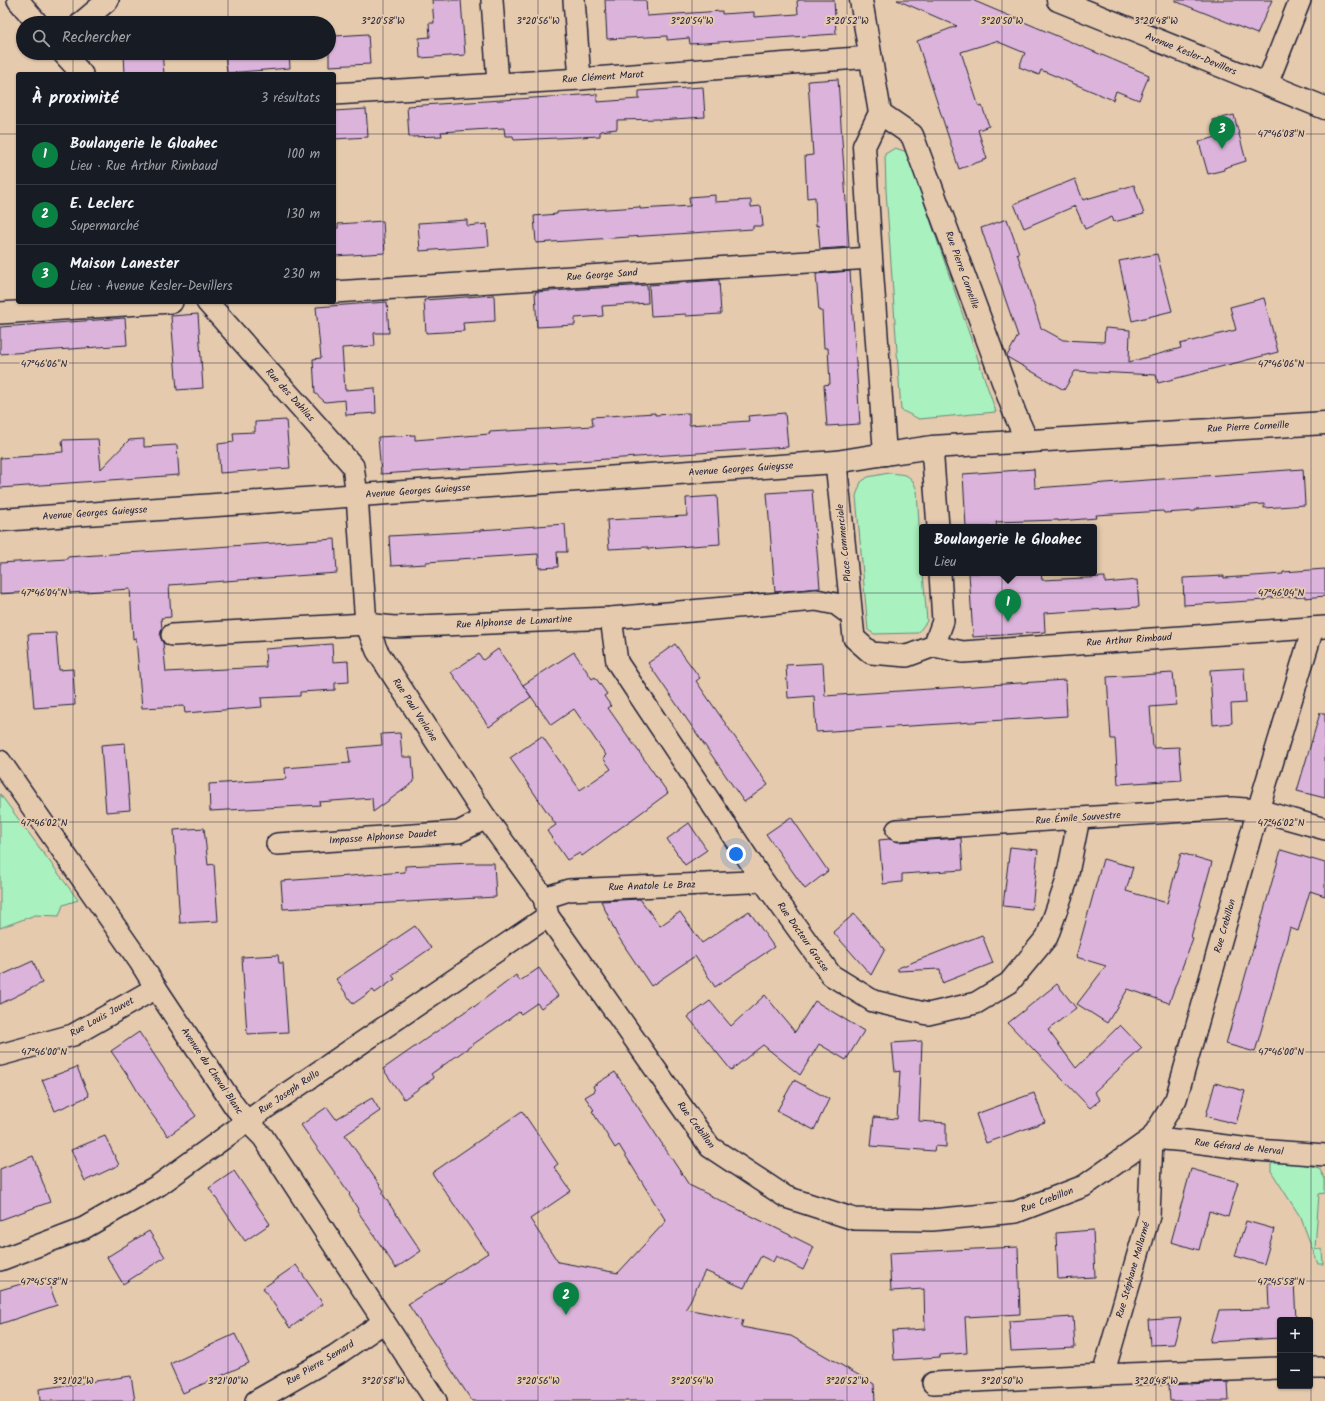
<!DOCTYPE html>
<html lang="fr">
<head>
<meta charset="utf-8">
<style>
  :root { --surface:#171b24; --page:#242831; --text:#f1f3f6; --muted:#9ea1a6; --line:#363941; --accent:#0b8043 }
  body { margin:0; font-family:Kalam,sans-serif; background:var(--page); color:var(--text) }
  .controls { position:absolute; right:12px; bottom:12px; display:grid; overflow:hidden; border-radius:4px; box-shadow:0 1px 3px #0004 }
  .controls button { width:36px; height:36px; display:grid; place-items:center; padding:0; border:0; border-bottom:1px solid var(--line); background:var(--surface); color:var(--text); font:20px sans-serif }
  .you { position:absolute; left:736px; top:854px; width:14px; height:14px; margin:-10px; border:3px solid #fff; border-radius:50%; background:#1a73e8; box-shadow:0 0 0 6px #1a73e833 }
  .badge { display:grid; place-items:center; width:26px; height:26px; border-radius:50%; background:var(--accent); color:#fff; font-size:13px; font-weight:700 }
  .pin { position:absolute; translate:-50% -33px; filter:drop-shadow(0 1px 2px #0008) }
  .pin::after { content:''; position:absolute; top:21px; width:14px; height:12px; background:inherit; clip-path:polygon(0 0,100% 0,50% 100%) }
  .popup { position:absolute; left:919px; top:524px; width:178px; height:52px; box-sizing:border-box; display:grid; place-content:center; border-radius:4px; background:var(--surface); filter:drop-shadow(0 1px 3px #0005); font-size:13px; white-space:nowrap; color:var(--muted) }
  .popup b { font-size:15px; color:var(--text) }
  .popup::after { content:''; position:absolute; left:50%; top:100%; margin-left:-8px; border:8px solid transparent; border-top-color:var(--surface) }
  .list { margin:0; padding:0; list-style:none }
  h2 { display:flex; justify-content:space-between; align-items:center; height:52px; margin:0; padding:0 16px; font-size:17px }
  h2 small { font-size:13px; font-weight:400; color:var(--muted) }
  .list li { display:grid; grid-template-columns:26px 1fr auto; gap:12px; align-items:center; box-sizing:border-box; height:60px; padding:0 16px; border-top:1px solid var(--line) }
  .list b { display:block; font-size:15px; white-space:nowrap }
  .list p { margin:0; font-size:13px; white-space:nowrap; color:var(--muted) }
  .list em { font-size:13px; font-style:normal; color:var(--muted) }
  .icon { flex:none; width:22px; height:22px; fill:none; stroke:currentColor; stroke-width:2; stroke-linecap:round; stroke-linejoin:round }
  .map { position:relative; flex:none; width:1325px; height:1401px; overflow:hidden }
  .search { position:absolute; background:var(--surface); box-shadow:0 1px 3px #0004; left:16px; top:16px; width:320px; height:44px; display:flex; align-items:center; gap:10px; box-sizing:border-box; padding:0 14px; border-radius:22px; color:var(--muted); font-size:15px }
  .panel { position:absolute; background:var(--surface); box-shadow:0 1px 3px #0004; left:16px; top:72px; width:320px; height:232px; border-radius:4px }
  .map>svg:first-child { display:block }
  .green { fill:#a9f1be; stroke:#668a7c }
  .building { fill:#dcb4db; stroke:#22223b }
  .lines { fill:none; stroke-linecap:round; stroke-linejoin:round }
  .street-casing { stroke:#22223b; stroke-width:24 }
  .secondary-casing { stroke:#22223b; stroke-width:25 }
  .street { stroke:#e5caad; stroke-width:21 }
  .secondary { stroke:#e5caad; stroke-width:22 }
  .ticks { fill:none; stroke:#22223b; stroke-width:1; stroke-opacity:0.45 }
  .labels { text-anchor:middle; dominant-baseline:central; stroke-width:4; stroke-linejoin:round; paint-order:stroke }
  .street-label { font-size:10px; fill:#22223b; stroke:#e5caad }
  .ticks-label { font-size:10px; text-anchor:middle; fill:#22223b; stroke:#e5caad; stroke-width:4; stroke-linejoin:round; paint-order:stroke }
</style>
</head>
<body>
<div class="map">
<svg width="1325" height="1401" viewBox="0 0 1325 1401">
  <rect width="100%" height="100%" fill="#e5caad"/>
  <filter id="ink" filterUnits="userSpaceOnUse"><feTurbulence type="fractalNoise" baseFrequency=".025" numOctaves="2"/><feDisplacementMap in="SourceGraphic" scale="8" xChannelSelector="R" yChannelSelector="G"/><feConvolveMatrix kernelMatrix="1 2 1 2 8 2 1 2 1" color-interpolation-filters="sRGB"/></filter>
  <g filter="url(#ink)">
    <g class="green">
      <path d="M895,148L907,152L996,412L919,419L901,410L886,190L885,154Z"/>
      <path d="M889,473C906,475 911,473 917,491L922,573H923L927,621L918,633L874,634L868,630L856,496L861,482L868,477Z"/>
      <path d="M0,794L78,900L63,905L59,916L35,915L0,928Z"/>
      <path d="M1276,1162L1304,1164L1319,1168L1325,1179V1193L1319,1194L1315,1248L1322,1250L1323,1264H1318L1301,1218L1271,1171V1164Z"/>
    </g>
    <g class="building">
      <path d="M432,0H461L465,55L420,58L419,38L430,37L429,23H434Z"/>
      <path d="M605,0H646L647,16L722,11V14L754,12V17L798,14L797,1L800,0H834L836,34L690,44L689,38L667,40V36L607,39Z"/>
      <path d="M897,0H972L1149,75L1139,100L1116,91L1113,100L1041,70L1039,75L1019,67L1025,53L996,41L961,52L979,107L982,106L989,126L978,130L987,159L959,169L917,41L957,26Z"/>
      <path d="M1175,0H1272L1257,34L1175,1Z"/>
      <path d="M368,34L370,64L329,66V39L336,38L335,36Z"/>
      <path d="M124,53H162L164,74H125Z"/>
      <path d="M225,53H289L290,68L227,73Z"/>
      <path d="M838,79L849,247L820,249L818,225L816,226L815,197L807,198L805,156L813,155L808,81Z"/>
      <path d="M703,87L705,117L659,120V119L617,120V129L600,131V136L514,140L513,136H505L504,128L441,132L442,136L409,137L407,106L597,94V102L639,99V91Z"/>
      <path d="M366,109L368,137L334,139V111Z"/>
      <path d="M1234,115L1246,161L1224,168V170L1208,174L1199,142L1216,137L1213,120Z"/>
      <path d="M1075,179L1083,200L1134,185L1144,214L1114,222L1112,217L1085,229L1075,206L1024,228L1014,204Z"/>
      <path d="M715,195V202L751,200V207L761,206L763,226H753V229L536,243L534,216L557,214V212L640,207V209L690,206L689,197Z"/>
      <path d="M1007,219L1019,253H1017L1041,328L1063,340L1104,342L1105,328L1130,330L1129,362L1181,348L1180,344L1236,330L1230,307L1264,298L1278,352L1158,383L1156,375L1075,371L1064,390L1007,357V356L1018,336L981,228Z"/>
      <path d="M467,220V226L487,224L489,246L420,251L418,223Z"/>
      <path d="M383,221L385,253L334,256V229L338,228V224Z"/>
      <path d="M1157,254L1172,311L1132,321L1119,261Z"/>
      <path d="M850,271L860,424L827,426L824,385L830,384L828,348H824L822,311H819L816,274Z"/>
      <path d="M719,280L721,314L686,316V314L651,316L649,285Z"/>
      <path d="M647,285L648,303L602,306L603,316L575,318V325L537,327L535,292Z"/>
      <path d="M494,295L495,321L463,323L464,331L426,333L424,300Z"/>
      <path d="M387,302L389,333H374L375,346L342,348L345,390L375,388L376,413L346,415L345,400L325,402L315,393L313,359L321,358L316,307Z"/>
      <path d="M198,314L203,388L177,390L171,316Z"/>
      <path d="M125,318L127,345L0,354V327Z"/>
      <path d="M655,413V415L689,413V425L749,421L748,416L785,413L788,447L381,474L378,437L415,435V440L490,434L489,432L593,426L592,417Z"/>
      <path d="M286,420L290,468L220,473L218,444L234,442L233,433L255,432V422Z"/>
      <path d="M98,439L101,469L129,440L144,439V447L177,445L179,475L0,488V458L33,456V454L63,452L62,440Z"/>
      <path d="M1034,469L1035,488L1303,469L1305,505L1264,508V504L1196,509V511L1164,513L1163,511L1096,515L1097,518L1058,521V520L996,522L997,527H966L963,474Z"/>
      <path d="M812,490L820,588L775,592L767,493Z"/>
      <path d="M717,496L720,544L648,549V547L609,549L607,520L687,516L686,498Z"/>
      <path d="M565,524L567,552H557L558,567L539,568L538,554L458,559V560L426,562V564L391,566L389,536L480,531V530Z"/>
      <path d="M335,539L337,573L169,585L171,617L161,618L162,629L160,636L163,643L166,672L266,667L265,649L332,644L333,662L348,661L349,682L335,683V690L300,692V696L261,698L262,707L185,713L184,706L142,708L136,638L133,639L130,589L70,593L69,589L0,594V563L67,559V557Z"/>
      <path d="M1325,569V596L1305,598V596L1266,598V600L1184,605L1183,578L1224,576V578L1283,574V572Z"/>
      <path d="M969,573H1041L1042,580L1105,577V583L1137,580L1139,607L1044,613L1045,632L973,637Z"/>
      <path d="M56,633L59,670L73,669L75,705L34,708L28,634Z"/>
      <path d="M675,644L700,678L696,681L768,785L744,802L648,663Z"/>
      <path d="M498,649L531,697L489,727L451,672L479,654L483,660Z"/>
      <path d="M574,652L592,679L595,677L607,694L604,696L611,706L608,708L668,793L582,856L580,853L567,860L547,831L556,825L510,758L542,736L580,790L611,769L603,758L606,755L574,709L551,725L523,685Z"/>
      <path d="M823,663L825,696L1065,680L1067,716L816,732L814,696L788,698L786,665Z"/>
      <path d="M1244,668L1246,703L1231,704L1232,723L1213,725L1210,670Z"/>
      <path d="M1173,673L1176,705L1150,707L1153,748L1179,747L1182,780L1118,784L1115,739H1111L1107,677Z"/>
      <path d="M1320,713H1325V798L1297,791Z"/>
      <path d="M400,733L402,757H412L414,782L373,812L372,798L319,802L320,805L210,811L209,784L286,779L285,768L350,763L348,748L382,745L381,734Z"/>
      <path d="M125,743L130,810L106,812L101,745Z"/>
      <path d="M791,817L828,871L805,889L766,834Z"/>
      <path d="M689,823L707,850L685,865L667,839Z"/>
      <path d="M204,828L208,865L214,864L218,921L180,923L174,830Z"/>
      <path d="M961,838L963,870L902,874V882L883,884L879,840L890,839L898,842Z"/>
      <path d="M1010,847L1038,850L1032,909L1003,906Z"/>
      <path d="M1281,850L1325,863V896L1310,891L1298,931L1290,928L1255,1052L1226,1044Z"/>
      <path d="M1181,853L1212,862L1191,937L1193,938L1169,1003L1128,989L1107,1023L1077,1004L1106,966L1076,957L1103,859L1133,867L1126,891L1167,903Z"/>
      <path d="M471,863H494L496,897L283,909L281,881L405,872V866Z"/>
      <path d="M640,899L660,926L680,912L702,943L749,911L774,947L715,987L695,956L651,986L617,935L601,901Z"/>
      <path d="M854,914L885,949L871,975L833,932Z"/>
      <path d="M415,926L431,948L392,975L395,979L375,993L373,990L353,1004L336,979Z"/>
      <path d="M982,935L993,963L942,983L940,969L898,971V968Z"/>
      <path d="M278,955L279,963H283L288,1032L247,1034L242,957Z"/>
      <path d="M33,961L42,983L0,1004V976Z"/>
      <path d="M539,968L558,996L541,1008L537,1003L521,1014L519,1012L431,1074L434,1078L404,1099L383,1069L473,1006L474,1007L516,975L520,981Z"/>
      <path d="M1057,984L1076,1008L1048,1030L1076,1068L1120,1025L1142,1048L1094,1092L1100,1100L1090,1108L1008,1023Z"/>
      <path d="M765,995L795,1032L815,1001L864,1031L846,1060L819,1044L800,1075L763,1045L731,1070L688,1017L710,1001L731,1026Z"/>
      <path d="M139,1032L177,1089L196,1116L168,1136L148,1109L131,1080L111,1051Z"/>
      <path d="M922,1041L919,1121L946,1123V1147L935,1146L934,1151L871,1146L874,1117L897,1119L900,1071L895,1072L892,1043Z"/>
      <path d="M77,1067L89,1096L55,1111L42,1080Z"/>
      <path d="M615,1072L689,1185L814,1247L803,1270L776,1256L773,1262L761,1256L744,1288L705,1271L686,1309L743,1320L741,1327L791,1336L874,1384L875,1401H472L408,1304L488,1253L432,1173L522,1111L558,1164L554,1167L571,1191L530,1219L558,1262L618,1273L666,1221L619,1145L615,1148L592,1111L594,1110L585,1097L595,1091L593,1086Z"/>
      <path d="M794,1080L829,1099L814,1130L777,1111Z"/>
      <path d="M1215,1083L1245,1091L1236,1124L1206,1116Z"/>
      <path d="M1034,1093L1045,1122L986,1143L976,1114Z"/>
      <path d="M372,1098L380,1111L345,1135L384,1191L382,1193L421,1251L396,1268L357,1210L358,1209L349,1195L350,1194L301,1125L327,1107L336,1119Z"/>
      <path d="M105,1136L119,1165L85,1181L71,1150Z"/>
      <path d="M33,1156L50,1202L0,1220V1169Z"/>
      <path d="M1191,1169L1238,1182L1228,1217L1209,1211L1199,1250L1171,1242Z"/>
      <path d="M234,1171L270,1224L245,1241L209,1188Z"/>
      <path d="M1246,1221L1274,1229L1264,1264L1235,1256Z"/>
      <path d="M1093,1230L1095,1277L1058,1279L1056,1233Z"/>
      <path d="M149,1231L165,1257L123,1284L107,1257Z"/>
      <path d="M1018,1247L1020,1314L965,1317L967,1353L940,1355V1357L894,1360L892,1331L925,1329L924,1289L891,1291L889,1253Z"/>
      <path d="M296,1265L323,1304L290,1328L263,1288Z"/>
      <path d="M46,1277L57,1305L0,1324V1290Z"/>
      <path d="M1294,1282L1296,1320H1280V1338L1210,1342L1219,1310L1269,1309L1268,1283Z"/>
      <path d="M1073,1317L1075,1348L1011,1351L1009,1321Z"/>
      <path d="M1181,1318L1174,1344L1150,1345L1148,1320Z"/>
      <path d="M235,1334L249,1363L183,1393L170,1364Z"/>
      <path d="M131,1376L135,1401H40L39,1389Z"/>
      <path d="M1228,1382L1229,1401H1170L1169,1385Z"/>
    </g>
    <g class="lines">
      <g class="street-casing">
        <g id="street">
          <path d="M18,0L37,23"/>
          <path d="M492,0L498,83"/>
          <path d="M574,0L580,79"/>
          <path d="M81,23L108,0"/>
          <path d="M63,53L82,74"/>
          <path d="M1267,84L1300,0"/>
          <path d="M334,94L580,79L871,57"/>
          <path d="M334,292L871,258"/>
          <path d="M207,302L353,466L357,496L366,624L377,651L486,818L544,898L548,916L710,1147L786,1197L854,1219L932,1220L1016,1212L1084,1186L1152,1138L1176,1099L1258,810L1313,628"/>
          <path d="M0,313L172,302"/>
          <path d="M932,447L938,527"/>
          <path d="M836,462L854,638L871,653L907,656L934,646L943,621L940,573"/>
          <path d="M611,618L617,662L761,878L831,975L873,1001L928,1014L976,1003L1009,983L1047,937L1066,883L1079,818"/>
          <path d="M172,635L366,624L394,627L611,618L816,600L836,604L851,615"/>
          <path d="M934,646L963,652L1325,627"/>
          <path d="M0,761L140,962L156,988L235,1107L247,1121L263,1137L436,1401"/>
          <path d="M897,830L1232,808L1258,810L1325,829"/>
          <path d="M277,844L459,832L486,818"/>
          <path d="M544,898L569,890L750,882L761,878"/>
          <path d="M0,1055L73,1035L156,988"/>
          <path d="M0,1260L84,1228L159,1185L267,1107L548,916"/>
          <path d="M1310,1368H1325"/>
          <path d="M1103,1375L1149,1216L1152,1138L1187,1141L1257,1150L1325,1155"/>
          <path d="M933,1383L1103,1375L1280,1368"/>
          <path d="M256,1401L336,1355L384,1322"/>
        </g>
      </g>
      <g class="secondary-casing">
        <g id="secondary">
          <path d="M861,0L880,113L864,146L871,258L885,454"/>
          <path d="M1058,0L1325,108"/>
          <path d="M880,113L912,135L1015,414L1027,441"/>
          <path d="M0,520L836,462L885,454L932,447L1325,423"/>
        </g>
      </g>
      <use href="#street" class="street"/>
      <use href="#secondary" class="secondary"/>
    </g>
  </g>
  <path class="ticks" d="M73,0V23M228,0V23M383,0V1401M538,0V1401M692,0V1401M847,0V1401M1002,0V1401M1156,0V1401M1311,0V1401M73,53V74M228,53V74M0,134H18M334,134H1325M73,302V1401M228,302V1401M0,363H1325M0,593H1325M0,822H1325M0,1052H1325M0,1281H1325"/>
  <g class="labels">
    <g class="street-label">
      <text transform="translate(1191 54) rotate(22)">Avenue Kesler-Devillers</text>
      <text transform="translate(603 77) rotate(-4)">Rue Clément Marot</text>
      <text transform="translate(962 270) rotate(70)">Rue Pierre Corneille</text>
      <text transform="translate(602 275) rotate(-4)">Rue George Sand</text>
      <text transform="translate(290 395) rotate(48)">Rue des Dahlias</text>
      <text transform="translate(1248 427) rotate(-3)">Rue Pierre Corneille</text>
      <text transform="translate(741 469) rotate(-4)">Avenue Georges Guieysse</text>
      <text transform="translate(418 491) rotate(-4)">Avenue Georges Guieysse</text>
      <text transform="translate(95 513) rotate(-4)">Avenue Georges Guieysse</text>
      <text transform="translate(844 543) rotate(-96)">Place Commerciale</text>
      <text transform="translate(514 622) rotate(-3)">Rue Alphonse de Lamartine</text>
      <text transform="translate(1129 640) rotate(-4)">Rue Arthur Rimbaud</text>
      <text transform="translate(415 710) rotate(57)">Rue Paul Verlaine</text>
      <text transform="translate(1078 818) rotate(-4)">Rue Émile Souvestre</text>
      <text transform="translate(383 837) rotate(-4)">Impasse Alphonse Daudet</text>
      <text transform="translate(652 886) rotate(-2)">Rue Anatole Le Braz</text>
      <text transform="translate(1225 926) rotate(-74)">Rue Crebillon</text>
      <text transform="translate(803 937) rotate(55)">Rue Docteur Grosse</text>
      <text transform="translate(102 1017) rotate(-29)">Rue Louis Jouvet</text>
      <text transform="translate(212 1071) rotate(56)">Avenue du Cheval Blanc</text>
      <text transform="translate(289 1092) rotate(-34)">Rue Joseph Rollo</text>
      <text transform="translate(696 1125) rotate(53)">Rue Crebillon</text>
      <text transform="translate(1239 1147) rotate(6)">Rue Gérard de Nerval</text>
      <text transform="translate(1047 1200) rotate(-21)">Rue Crebillon</text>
      <text transform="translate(1133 1270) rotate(-74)">Rue Stéphane Mallarmé</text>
      <text transform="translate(320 1363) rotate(-31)">Rue Pierre Semard</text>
    </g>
  </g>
  <g class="ticks-label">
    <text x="383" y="24">3°20'58"W</text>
    <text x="538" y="24">3°20'56"W</text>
    <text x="692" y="24">3°20'54"W</text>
    <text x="847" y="24">3°20'52"W</text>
    <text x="1002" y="24">3°20'50"W</text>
    <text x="1156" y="24">3°20'48"W</text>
    <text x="1281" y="137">47°46'08"N</text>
    <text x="44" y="367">47°46'06"N</text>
    <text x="1281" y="367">47°46'06"N</text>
    <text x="44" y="596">47°46'04"N</text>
    <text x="1281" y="596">47°46'04"N</text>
    <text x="44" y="826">47°46'02"N</text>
    <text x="1281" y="826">47°46'02"N</text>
    <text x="44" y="1055">47°46'00"N</text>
    <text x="1281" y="1055">47°46'00"N</text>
    <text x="44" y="1285">47°45'58"N</text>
    <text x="1281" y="1285">47°45'58"N</text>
    <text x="73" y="1384">3°21'02"W</text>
    <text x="228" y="1384">3°21'00"W</text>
    <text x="383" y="1384">3°20'58"W</text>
    <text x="538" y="1384">3°20'56"W</text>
    <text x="692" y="1384">3°20'54"W</text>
    <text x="847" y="1384">3°20'52"W</text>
    <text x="1002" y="1384">3°20'50"W</text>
    <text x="1156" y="1384">3°20'48"W</text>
  </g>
</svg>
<div class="controls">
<button>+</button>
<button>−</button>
</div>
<div class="you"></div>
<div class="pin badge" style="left:1008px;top:622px">1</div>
<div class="popup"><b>Boulangerie le Gloahec</b>Lieu</div>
<div class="pin badge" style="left:566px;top:1315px">2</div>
<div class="pin badge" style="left:1222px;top:149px">3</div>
<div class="search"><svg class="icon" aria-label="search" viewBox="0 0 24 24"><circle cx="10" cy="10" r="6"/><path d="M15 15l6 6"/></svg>Rechercher</div>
<section class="panel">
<h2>À proximité<small>3 résultats</small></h2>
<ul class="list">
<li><span class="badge">1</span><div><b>Boulangerie le Gloahec</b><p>Lieu · Rue Arthur Rimbaud</p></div><em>100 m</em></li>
<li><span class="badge">2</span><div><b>E. Leclerc</b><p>Supermarché</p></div><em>130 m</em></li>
<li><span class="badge">3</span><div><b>Maison Lanester</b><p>Lieu · Avenue Kesler-Devillers</p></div><em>230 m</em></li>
</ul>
</section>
</div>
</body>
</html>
